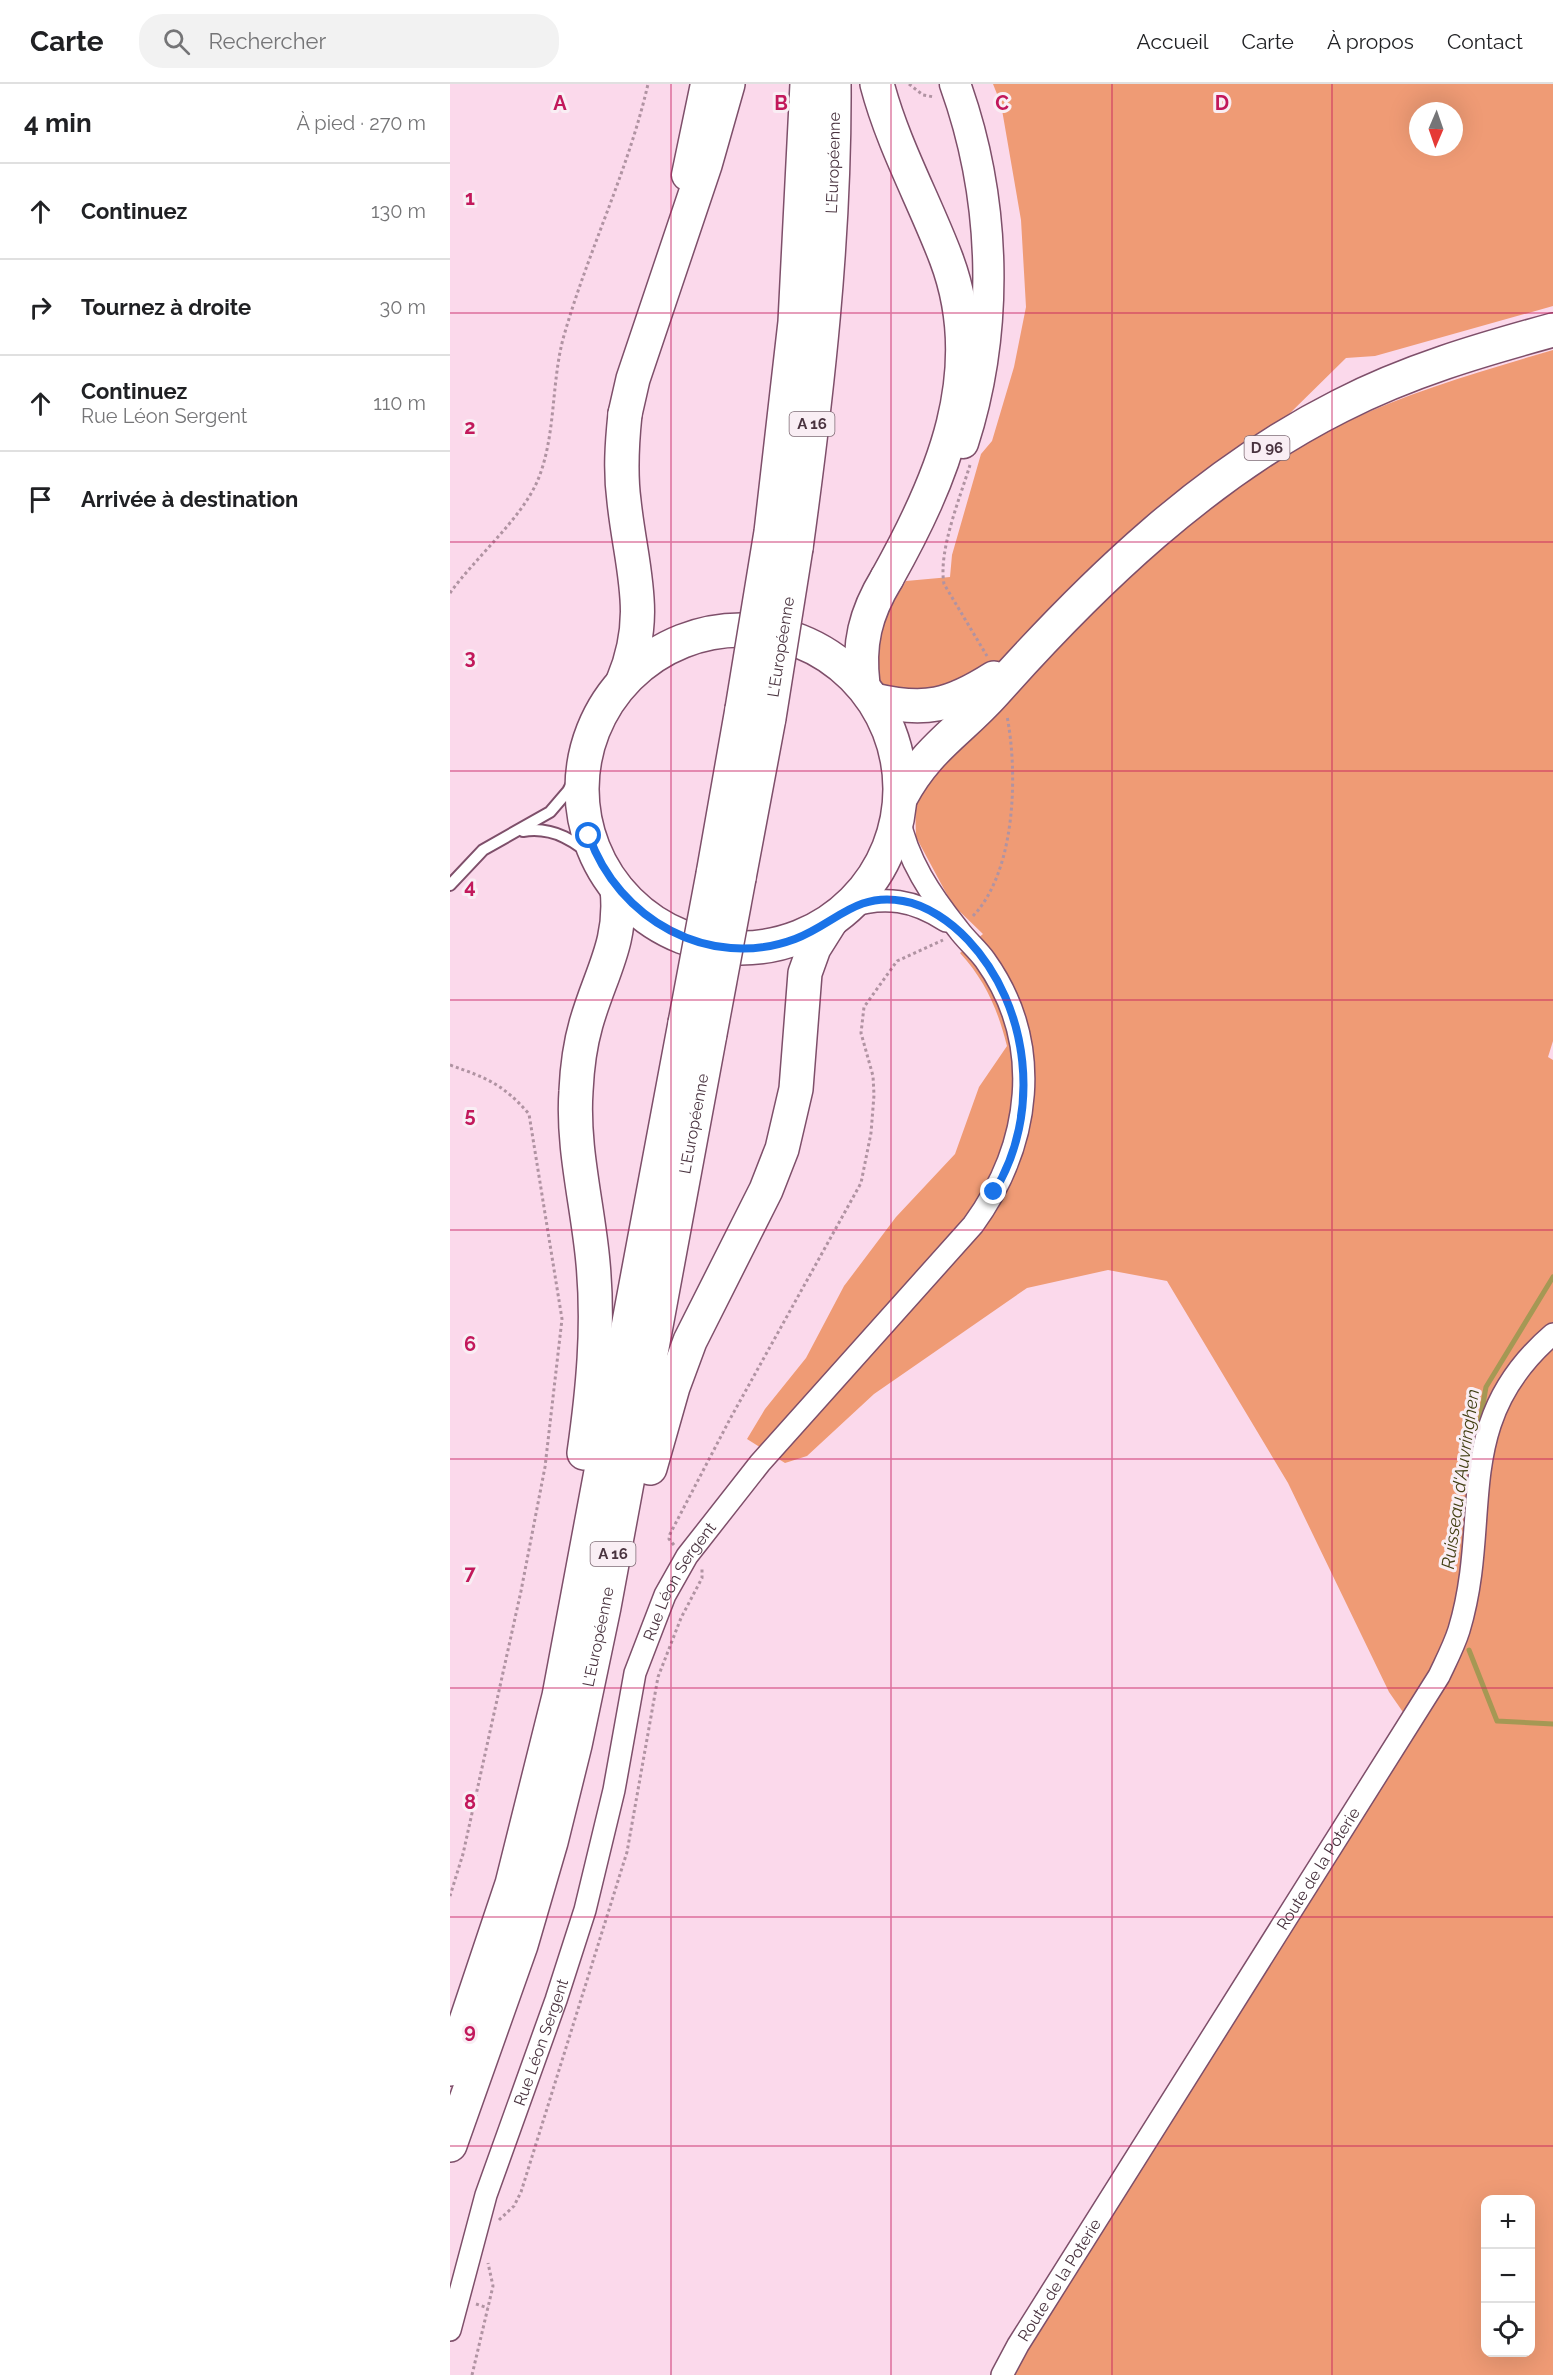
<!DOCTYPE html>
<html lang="fr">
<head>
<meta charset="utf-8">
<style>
  :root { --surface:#fff; --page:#f2f2f2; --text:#202124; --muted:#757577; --line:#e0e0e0 }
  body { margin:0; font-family:Raleway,sans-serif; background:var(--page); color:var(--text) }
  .controls { position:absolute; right:18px; bottom:18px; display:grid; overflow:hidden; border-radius:12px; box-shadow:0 6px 24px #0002 }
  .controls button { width:54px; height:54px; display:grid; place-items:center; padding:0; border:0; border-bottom:2px solid var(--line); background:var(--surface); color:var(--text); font:30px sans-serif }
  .compass { position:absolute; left:959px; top:18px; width:54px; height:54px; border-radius:50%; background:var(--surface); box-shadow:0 6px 24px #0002; rotate:182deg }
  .stop { position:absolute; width:18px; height:18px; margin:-14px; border:4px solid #1a73e8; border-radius:50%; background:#fff }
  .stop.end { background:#1a73e8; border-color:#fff; box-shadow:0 2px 6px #0008 }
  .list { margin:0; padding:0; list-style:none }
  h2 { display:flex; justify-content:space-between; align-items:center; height:78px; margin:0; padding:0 24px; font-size:26px }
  h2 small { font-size:20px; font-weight:400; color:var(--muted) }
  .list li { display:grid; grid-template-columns:39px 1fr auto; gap:18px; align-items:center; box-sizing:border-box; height:96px; padding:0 24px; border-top:2px solid var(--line) }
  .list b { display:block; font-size:22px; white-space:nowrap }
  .list p { margin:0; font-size:20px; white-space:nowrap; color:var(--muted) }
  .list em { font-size:20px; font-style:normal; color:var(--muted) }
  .icon { flex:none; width:33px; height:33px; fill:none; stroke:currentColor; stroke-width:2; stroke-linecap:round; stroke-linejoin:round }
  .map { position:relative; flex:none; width:1103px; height:2291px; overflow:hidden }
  header { display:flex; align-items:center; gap:36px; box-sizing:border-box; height:84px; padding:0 30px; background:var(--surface); border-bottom:2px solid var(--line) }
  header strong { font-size:28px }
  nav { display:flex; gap:33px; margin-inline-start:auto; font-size:21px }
  .search { width:420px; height:54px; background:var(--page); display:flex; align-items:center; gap:15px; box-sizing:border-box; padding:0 21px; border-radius:24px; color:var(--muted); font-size:22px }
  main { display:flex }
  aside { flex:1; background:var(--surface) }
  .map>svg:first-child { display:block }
  .green { fill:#ef9b75; fill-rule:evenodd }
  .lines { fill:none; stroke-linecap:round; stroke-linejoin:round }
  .stream { stroke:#a59854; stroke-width:5 }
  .service-casing { stroke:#7e4f6a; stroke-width:14 }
  .minor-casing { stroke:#7e4f6a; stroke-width:24 }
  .secondary-casing { stroke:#7e4f6a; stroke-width:33 }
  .primary-casing { stroke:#7e4f6a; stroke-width:36 }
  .motorway-casing { stroke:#7e4f6a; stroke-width:36 }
  .path { stroke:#b093a2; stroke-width:3; stroke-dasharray:3 3; stroke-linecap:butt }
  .service { stroke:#fff; stroke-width:10 }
  .minor { stroke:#fff; stroke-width:21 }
  .secondary { stroke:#fff; stroke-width:30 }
  .primary { stroke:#fff; stroke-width:33 }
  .motorway { stroke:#fff; stroke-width:33 }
  .motorway-bridge-casing { stroke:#7e4f6a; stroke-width:36; stroke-linecap:butt }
  .motorway-bridge { stroke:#fff; stroke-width:33 }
  .route { stroke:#1a73e8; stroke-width:8 }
  .grid { fill:none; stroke:#c2185b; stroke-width:1.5; stroke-opacity:0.55 }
  .labels { text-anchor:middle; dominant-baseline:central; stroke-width:6; stroke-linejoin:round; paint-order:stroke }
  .shield { fill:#f9eef4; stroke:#7e6b75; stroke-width:1.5 }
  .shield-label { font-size:15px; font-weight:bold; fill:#49333f }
  .street-label { font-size:16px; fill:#49333f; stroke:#f9eef4 }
  .water-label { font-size:18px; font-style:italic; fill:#413e12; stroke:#f9eef4 }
  .grid-label { font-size:20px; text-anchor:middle; font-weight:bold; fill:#c2185b; stroke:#f9eef4; stroke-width:6; stroke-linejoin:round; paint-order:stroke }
</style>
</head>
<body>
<header>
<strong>Carte</strong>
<div class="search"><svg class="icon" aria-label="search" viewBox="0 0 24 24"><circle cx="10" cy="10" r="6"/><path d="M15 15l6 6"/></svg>Rechercher</div>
<nav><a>Accueil</a><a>Carte</a><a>À propos</a><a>Contact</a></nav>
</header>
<main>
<aside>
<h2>4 min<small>À pied · 270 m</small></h2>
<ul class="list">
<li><svg class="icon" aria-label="ahead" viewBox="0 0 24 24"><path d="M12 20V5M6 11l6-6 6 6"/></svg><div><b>Continuez</b></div><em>130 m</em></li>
<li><svg class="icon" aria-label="right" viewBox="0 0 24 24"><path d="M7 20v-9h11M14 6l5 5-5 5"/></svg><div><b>Tournez à droite</b></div><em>30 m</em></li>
<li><svg class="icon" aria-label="ahead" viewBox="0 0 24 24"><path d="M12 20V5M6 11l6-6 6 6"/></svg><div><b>Continuez</b><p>Rue Léon Sergent</p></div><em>110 m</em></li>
<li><svg class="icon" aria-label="arrive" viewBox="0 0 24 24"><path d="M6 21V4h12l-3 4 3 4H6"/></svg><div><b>Arrivée à destination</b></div></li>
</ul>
</aside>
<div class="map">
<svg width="1103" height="2291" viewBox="0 0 1103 2291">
  <rect width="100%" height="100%" fill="#fbd9eb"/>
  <g class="green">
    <path d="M543,0H1103V222L925,272L896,274L833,336L555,574L516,600L438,610L425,587V548L456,497L500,493L502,471L531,370L542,357L564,283L576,223L571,136L551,20ZM968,27H1004V63H968Z"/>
    <path d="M1103,266V957L1098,973L1103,976V2291H552L955,1631L939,1608L838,1399L717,1197L658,1186L577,1204L424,1310L357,1372L335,1379L297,1355L315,1325L356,1274L394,1202L446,1133L505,1070L529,1003L557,962C548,926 535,896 510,869L533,850L502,820L466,753L465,717L478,691C603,563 730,418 894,339C961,307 1032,287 1103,266ZM1036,2116H1080V2268H1036Z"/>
  </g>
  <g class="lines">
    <g class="stream">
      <path d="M1028,1349L1036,1303L1103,1193"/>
      <path d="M1019,1566L1047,1637L1103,1640"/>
    </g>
    <g class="service-casing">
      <g id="service">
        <path d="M73,747C104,742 127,758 149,778"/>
        <path d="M0,801L33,766L100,728L118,707L134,677"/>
      </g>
    </g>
    <g class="minor-casing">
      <g id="minor">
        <path d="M398,823C435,811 464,816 496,837"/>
        <path id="s1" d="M0,2246L36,2111L106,1916L135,1826L164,1706L185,1589L215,1511L237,1472L310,1379L523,1141C581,1061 595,960 535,876C527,865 516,856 508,845C481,811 457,776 449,733"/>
        <path id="s2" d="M552,2291L568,2261L989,1592C996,1577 1004,1562 1009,1546C1043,1433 999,1339 1103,1250"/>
      </g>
    </g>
    <g class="secondary-casing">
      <g id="secondary">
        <path d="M505,0C546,114 550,244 513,359"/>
        <path d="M237,91L256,0"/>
      </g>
    </g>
    <g class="primary-casing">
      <g id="primary">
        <circle cx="291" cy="705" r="159"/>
        <path d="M173,597C201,531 181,484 174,417C170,387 172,359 175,330"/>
        <path d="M413,601C408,560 415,530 437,494"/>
        <path d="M424,616C475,628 500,622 544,594"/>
        <path d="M451,713C477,664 509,648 544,609C643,498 755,390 890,322C958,287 1030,266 1103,246"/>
      </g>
    </g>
    <g class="motorway-casing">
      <g id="motorway">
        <path d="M427,0C443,61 474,116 496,174C539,287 492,396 437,494"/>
        <path d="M175,330L183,295L255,81L278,0"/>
        <path d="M321,448L345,238L357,0"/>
        <path id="s3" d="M346,464C367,311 385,155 384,0"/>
        <path d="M263,790L292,625"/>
        <path d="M289,794L319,634"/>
        <path d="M134,1369C143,1306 149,1243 143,1179C138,1122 122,1064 126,1007C127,985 130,961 136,940C150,890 173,859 167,805"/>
        <path d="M200,1384L223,1303L240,1257L316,1106L332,1065L346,1005L355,889L364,864L381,837"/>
        <path d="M0,1985L62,1800L109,1612L235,939"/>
        <path id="s4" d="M0,2061L71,1861L101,1758L125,1661L154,1523L260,950"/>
      </g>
    </g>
    <g class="path">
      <path d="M459,0L473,11L484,13"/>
      <path d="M520,381C510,414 488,467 494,500L537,572"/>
      <path d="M0,509C25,474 70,436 87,398C106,354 101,301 113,255C137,169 178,88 198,0"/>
      <path d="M523,832C566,787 568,689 557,632"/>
      <path d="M0,981C37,994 53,1000 79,1030L112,1235L95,1383L71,1507L13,1770L0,1812"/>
      <path d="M224,1461L219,1455L220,1450L280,1335L411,1099L421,1049L424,1011L423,992L411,949L414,923L447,877L493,856"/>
      <path d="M49,2136L64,2122L71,2108L177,1768L208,1593L231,1534L252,1494V1484"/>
      <path d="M26,2220L38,2224"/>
      <path d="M22,2291L43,2202L38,2179"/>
    </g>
    <use href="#service" class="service"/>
    <use href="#minor" class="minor"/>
    <use href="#secondary" class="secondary"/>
    <use href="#primary" class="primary"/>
    <use href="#motorway" class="motorway"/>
    <g class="motorway-bridge-casing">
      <g id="motorway-bridge">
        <path d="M292,625L321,448"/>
        <path id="s5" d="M319,634L346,464"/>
        <path d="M235,939L263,790"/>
        <path d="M260,950L289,794"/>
      </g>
    </g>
    <use href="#motorway-bridge" class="motorway-bridge"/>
  </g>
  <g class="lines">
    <path class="route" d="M139,752C168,835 259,887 345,855C385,840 405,808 453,817C477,821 501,838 518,856C580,922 592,1030 544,1108"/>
  </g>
  <path class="grid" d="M221,0V2291M441,0V2291M662,0V2291M882,0V2291M0,229H1103M0,458H1103M0,687H1103M0,916H1103M0,1146H1103M0,1375H1103M0,1604H1103M0,1833H1103M0,2062H1103"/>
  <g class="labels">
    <g class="shield">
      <rect x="339.5" y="328" width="45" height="24" rx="4.5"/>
      <rect x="794.5" y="352" width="45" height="24" rx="4.5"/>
      <rect x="140.5" y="1458" width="45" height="24" rx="4.5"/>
    </g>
    <g class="shield-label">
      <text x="362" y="340">A 16</text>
      <text x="817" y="364">D 96</text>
      <text x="163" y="1470">A 16</text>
    </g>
    <g class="street-label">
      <text stroke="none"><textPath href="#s3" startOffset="387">L'Européenne</textPath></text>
      <text stroke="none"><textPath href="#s5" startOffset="72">L'Européenne</textPath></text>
      <text stroke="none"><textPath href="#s4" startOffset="1052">L'Européenne</textPath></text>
      <text stroke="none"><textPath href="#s1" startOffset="786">Rue Léon Sergent</textPath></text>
      <text stroke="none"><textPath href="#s4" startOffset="530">L'Européenne</textPath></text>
      <text stroke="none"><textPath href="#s2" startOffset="597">Route de la Poterie</textPath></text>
      <text stroke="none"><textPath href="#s1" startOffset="302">Rue Léon Sergent</textPath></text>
      <text stroke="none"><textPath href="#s2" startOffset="111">Route de la Poterie</textPath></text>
    </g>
    <g class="water-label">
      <text transform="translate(1010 1395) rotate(-82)">Ruisseau d'Auvringhen</text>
    </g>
  </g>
  <g class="grid-label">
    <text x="110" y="26">A</text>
    <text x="331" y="26">B</text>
    <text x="552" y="26">C</text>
    <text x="772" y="26">D</text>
    <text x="20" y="121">1</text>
    <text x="20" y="350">2</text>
    <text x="20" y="580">3</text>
    <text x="20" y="809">4</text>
    <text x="20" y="1038">5</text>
    <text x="20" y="1267">6</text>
    <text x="20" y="1496">7</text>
    <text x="20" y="1725">8</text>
    <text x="20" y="1954">9</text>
  </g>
</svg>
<div class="controls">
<button>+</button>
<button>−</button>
<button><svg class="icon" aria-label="locate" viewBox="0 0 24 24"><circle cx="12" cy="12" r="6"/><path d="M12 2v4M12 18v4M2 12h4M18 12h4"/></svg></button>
</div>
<svg class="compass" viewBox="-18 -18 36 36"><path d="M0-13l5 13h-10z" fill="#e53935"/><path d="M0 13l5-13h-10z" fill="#757577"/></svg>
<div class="stop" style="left:139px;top:752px"></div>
<div class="stop end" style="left:544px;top:1108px"></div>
</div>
</main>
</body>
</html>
